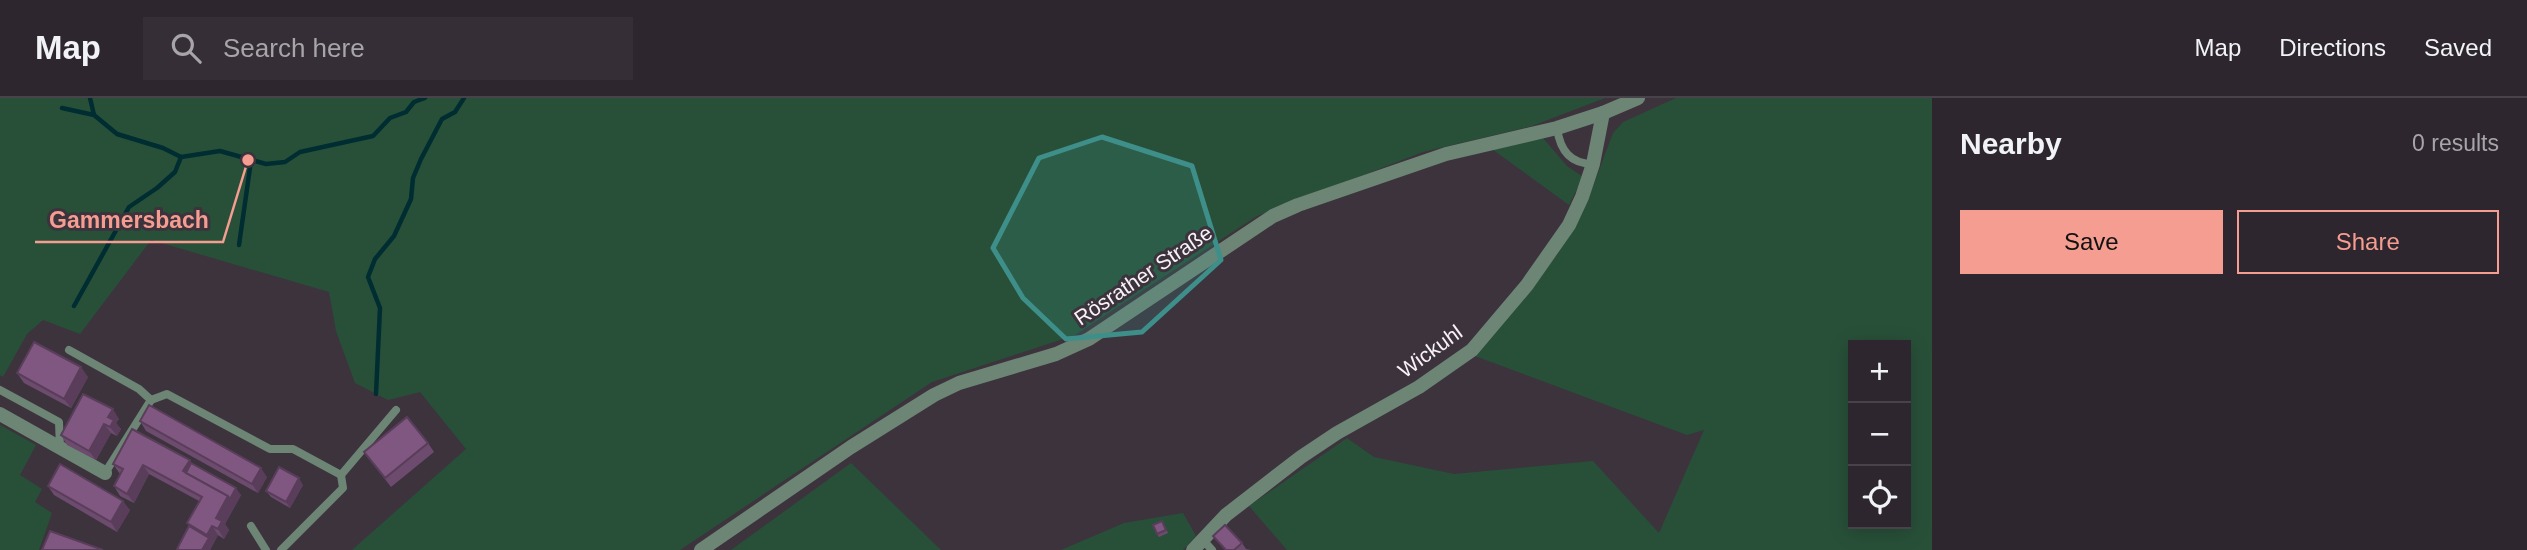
<!DOCTYPE html>
<html lang="en">
<head>
<meta charset="utf-8">
<style>
  :root { --surface:#2d262e; --page:#352e36; --text:#f1f3f6; --muted:#a7a5aa; --line:#48434a; --accent:#f59d90 }
  body { margin:0; font-family:Helvetica,sans-serif; background:var(--page); color:var(--text) }
  .controls { position:absolute; right:21px; bottom:21px; display:grid; overflow:hidden; border-radius:0px; box-shadow:0 4px 18px #0003 }
  .controls button { width:63px; height:63px; display:grid; place-items:center; padding:0; border:0; border-bottom:2px solid var(--line); background:var(--surface); color:var(--text); font:35px sans-serif }
  .list { margin:0; padding:0; list-style:none }
  h2 { display:flex; justify-content:space-between; align-items:center; height:91px; margin:0; padding:0 28px; font-size:30px }
  h2 small { font-size:23px; font-weight:400; color:var(--muted) }
  .actions { display:flex; gap:14px; padding:21px 28px }
  .actions a { flex:1; padding:16px 0; border:2px solid var(--accent); border-radius:0px; text-align:center; font-size:24px; color:var(--accent) }
  .actions .main { background:var(--accent); color:#111 }
  .icon { flex:none; width:38px; height:38px; fill:none; stroke:currentColor; stroke-width:2; stroke-linecap:round; stroke-linejoin:round }
  .map { position:relative; flex:none; width:1932px; height:452px; overflow:hidden }
  header { display:flex; align-items:center; gap:42px; box-sizing:border-box; height:98px; padding:0 35px; background:var(--surface); border-bottom:2px solid var(--line) }
  header strong { font-size:33px }
  nav { display:flex; gap:38px; margin-inline-start:auto; font-size:24px }
  .search { width:490px; height:63px; background:var(--page); display:flex; align-items:center; gap:18px; box-sizing:border-box; padding:0 24px; border-radius:0px; color:var(--muted); font-size:26px }
  main { display:flex }
  aside { flex:1; background:var(--surface) }
  .map>svg:first-child { display:block }
  .green { fill:#285039; fill-rule:evenodd }
  .lines { fill:none; stroke-linecap:round; stroke-linejoin:round }
  .stream { stroke:#002d31; stroke-width:4.5 }
  .service { stroke:#6d8575; stroke-width:8 }
  .minor { stroke:#6d8575; stroke-width:14 }
  .tertiary { stroke:#6d8575; stroke-width:14 }
  .wall { fill:#6d4b6e }
  .shaded-wall { fill:#593d5a }
  .building { fill:#7f5780; stroke:#593d5a; stroke-width:2 }
  .marked { fill:#3e8f8a; fill-opacity:0.2; stroke:#3e8f8a; stroke-width:5; stroke-linejoin:round }
  .labels { text-anchor:middle; dominant-baseline:central; stroke-width:6; stroke-linejoin:round; paint-order:stroke }
  .street-label { font-size:21px; fill:#f8f2f8; stroke:#3c333d }
  .leader { fill:none; stroke:#f59d90; stroke-width:2.5 }
  .callout-dot { fill:#f59d90; stroke:#3c333d; stroke-width:2.5 }
  .callout-label { font-size:23px; text-anchor:middle; font-weight:bold; fill:#f59d90; stroke:#3c333d; stroke-width:6; stroke-linejoin:round; paint-order:stroke }
</style>
</head>
<body>
<header>
<strong>Map</strong>
<div class="search"><svg class="icon" aria-label="search" viewBox="0 0 24 24"><circle cx="10" cy="10" r="6"/><path d="M15 15l6 6"/></svg>Search here</div>
<nav><a>Map</a><a>Directions</a><a>Saved</a></nav>
</header>
<main>
<div class="map">
<svg width="1932" height="452" viewBox="0 0 1932 452">
  <rect width="100%" height="100%" fill="#3c333d"/>
  <g class="green">
    <path d="M0,0H1605L1532,28L1423,54L1257,118L1075,237L932,284L680,452H352L466,351L420,294L388,302L355,285L336,233L329,194L151,142L80,236L43,222L27,236L3,279L0,277Z"/>
    <path d="M1676,0H1932V452H1287L1249,408L1347,340L1374,359L1454,376L1593,363L1659,435L1704,332L1687,337L1475,258L1557,157L1590,96L1613,35L1623,24ZM1853,247H1906V426H1853Z"/>
    <path d="M1543,40L1567,68L1583,79L1569,107L1492,51Z"/>
    <path d="M0,327L36,347L20,377L42,391L35,404L52,415L39,452H0Z"/>
    <path d="M851,365L941,452H731Z"/>
    <path d="M1183,415L1196,438L1183,452H1061L1124,425Z"/>
  </g>
  <g class="lines">
    <g class="stream">
      <path d="M90,0L94,17"/>
      <path d="M62,10L94,17L117,36L163,50L181,59L220,53L266,66L285,64L300,54L373,38L390,20L406,14L414,4L425,0"/>
      <path d="M239,147L251,63"/>
      <path d="M74,208L129,109L157,90L175,74L181,59"/>
      <path d="M376,296L380,210L368,179L375,161L394,138L411,101L413,80L421,61L442,21L455,14L464,0"/>
    </g>
    <g class="service">
      <path d="M1557,30C1560,52 1570,66 1593,66"/>
      <path d="M69,252L139,291L151,302"/>
      <path d="M0,292L59,324L60,350"/>
      <path d="M105,375L151,302L167,296L270,351H293L341,377L343,390L281,452"/>
      <path d="M341,377L396,312"/>
      <path d="M251,428L266,452"/>
      <path d="M1203,442L1212,452"/>
    </g>
    <g class="minor">
      <path d="M0,316L105,375"/>
      <path d="M1193,452L1226,417L1301,359L1337,335L1419,289L1472,252L1527,187L1569,127L1582,99L1593,66L1603,15"/>
    </g>
    <path class="tertiary" d="M701,452L851,349L934,297L959,285L1056,256L1089,241L1273,118L1298,107L1446,56L1557,30L1603,15L1638,0"/>
  </g>
  <g class="wall">
    <path d="M17,275L88,279L71,310L24,285Z"/>
    <path d="M119,321L116,325L121,331L117,338L111,335L96,362L67,347L61,337Z"/>
    <path d="M140,323L267,379L258,395L146,333Z"/>
    <path d="M428,345L434,354L391,389L364,354Z"/>
    <path d="M113,366H193L241,397L225,426L229,432L224,441L218,437L210,452H178L177,451L189,428L187,425L199,403L149,376L134,405L120,398L114,388L120,376Z"/>
    <path d="M303,387L290,410L271,399L266,393Z"/>
    <path d="M48,388L130,412L117,434L54,397Z"/>
    <path d="M1164,426L1168,435L1159,439L1157,436Z"/>
    <path d="M1213,438L1242,445L1246,451L1251,452H1225Z"/>
  </g>
  <g class="shaded-wall">
    <path d="M81,269L88,279L71,310L64,301Z"/>
    <path d="M113,311L119,321L116,325L121,331L117,338L110,329L108,319Z"/>
    <path d="M104,326L111,335L96,362L89,353Z"/>
    <path d="M190,362L196,371L191,380L183,373Z"/>
    <path d="M143,367L149,376L134,405L127,396Z"/>
    <path d="M261,370L267,379L258,395L252,386Z"/>
    <path d="M299,380L303,387L290,410L286,404Z"/>
    <path d="M236,390L241,397L225,426L229,432L224,441L218,431L216,420L228,398Z"/>
    <path d="M123,403L130,412L117,434L111,424Z"/>
    <path d="M212,428L218,437L210,452H202L209,440L207,437Z"/>
  </g>
  <g class="building">
    <path d="M34,244L81,269L64,301L17,275Z"/>
    <path d="M83,296L113,311L108,319L114,322L110,329L104,326L89,353L61,337Z"/>
    <path d="M149,307L261,370L252,386L140,323Z"/>
    <path d="M407,319L428,345L385,380L364,354Z"/>
    <path d="M132,331L190,362L183,373L228,398L216,420L222,423L218,431L212,428L207,437L187,425L202,399L143,367L127,396L114,388L123,371L113,366Z"/>
    <path d="M191,365L236,390L230,401L228,398L186,375Z"/>
    <path d="M60,366L123,403L111,424L48,388Z"/>
    <path d="M279,369L299,380L286,404L266,393Z"/>
    <path d="M1162,423L1166,432L1157,436L1153,427Z"/>
    <path d="M1225,427L1242,445L1234,452H1226L1213,438Z"/>
    <path d="M189,428L209,440L202,452H179L177,451Z"/>
    <path d="M50,433L103,452H42Z"/>
  </g>
  <path class="marked" d="M1102,39L1192,68L1221,162L1142,234L1066,241L1023,200L993,150L1039,60Z"/>
  <g class="labels">
    <g class="street-label">
      <text transform="translate(1143 177) rotate(-34)">Rösrather Straße</text>
      <text transform="translate(1430 253) rotate(-36)">Wickuhl</text>
    </g>
  </g>
  <path class="leader" d="M248 62L223 144H35"/>
  <circle class="callout-dot" cx="248" cy="62" r="7"/>
  <g class="callout-label">
    <text x="129" y="130">Gammersbach</text>
  </g>
</svg>
<div class="controls">
<button>+</button>
<button>−</button>
<button><svg class="icon" aria-label="locate" viewBox="0 0 24 24"><circle cx="12" cy="12" r="6"/><path d="M12 2v4M12 18v4M2 12h4M18 12h4"/></svg></button>
</div>
</div>
<aside>
<h2>Nearby<small>0 results</small></h2>
<ul class="list">
</ul>
<div class="actions"><a class="main">Save</a><a>Share</a></div>
</aside>
</main>
</body>
</html>
